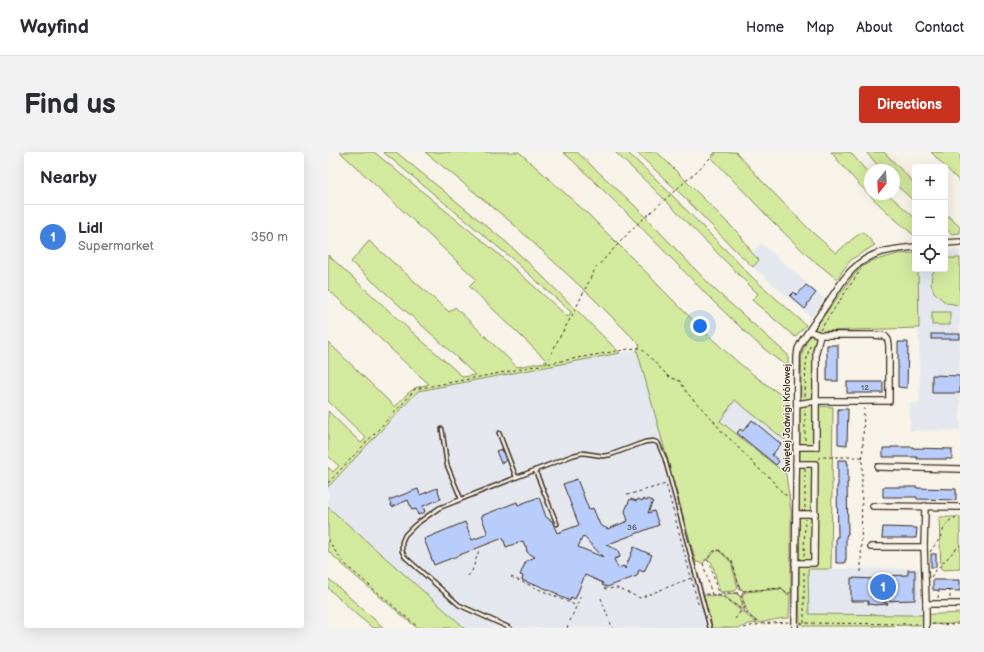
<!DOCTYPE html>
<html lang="en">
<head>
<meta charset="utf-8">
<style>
  :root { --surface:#fff; --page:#f2f2f3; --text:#2b2b33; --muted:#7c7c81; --line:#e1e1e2; --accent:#c8321e }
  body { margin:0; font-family:"Balsamiq Sans",sans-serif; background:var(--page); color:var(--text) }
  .controls { position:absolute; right:12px; top:12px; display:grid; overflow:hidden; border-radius:4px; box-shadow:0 4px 16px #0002 }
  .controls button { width:36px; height:36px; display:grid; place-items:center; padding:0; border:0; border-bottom:1px solid var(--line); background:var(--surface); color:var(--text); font:20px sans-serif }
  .compass { position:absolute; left:536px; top:12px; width:36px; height:36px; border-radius:50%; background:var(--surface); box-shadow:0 4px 16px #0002; rotate:198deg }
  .you { position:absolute; left:372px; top:174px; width:14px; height:14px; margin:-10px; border:3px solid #fff; border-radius:50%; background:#1a73e8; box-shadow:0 0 0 6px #1a73e833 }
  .badge { display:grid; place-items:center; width:26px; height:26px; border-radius:50%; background:var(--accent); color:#fff; font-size:13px; font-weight:700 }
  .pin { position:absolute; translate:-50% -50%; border:2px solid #fff; box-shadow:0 1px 4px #0006 }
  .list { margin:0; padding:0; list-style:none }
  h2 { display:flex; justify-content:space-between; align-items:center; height:52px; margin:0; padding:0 16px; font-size:17px }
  h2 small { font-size:13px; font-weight:400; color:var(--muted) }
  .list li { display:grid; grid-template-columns:26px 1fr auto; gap:12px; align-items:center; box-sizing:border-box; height:64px; padding:0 16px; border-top:1px solid var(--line) }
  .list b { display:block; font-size:15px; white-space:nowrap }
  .list p { margin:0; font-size:13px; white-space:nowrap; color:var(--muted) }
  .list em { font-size:13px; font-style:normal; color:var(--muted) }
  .icon { flex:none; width:22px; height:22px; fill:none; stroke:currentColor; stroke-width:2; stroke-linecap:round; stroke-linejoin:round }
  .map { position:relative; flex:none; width:632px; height:476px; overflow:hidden; border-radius:4px }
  header { display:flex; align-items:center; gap:24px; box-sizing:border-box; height:56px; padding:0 20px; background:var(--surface); border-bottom:1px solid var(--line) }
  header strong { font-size:19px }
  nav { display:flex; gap:22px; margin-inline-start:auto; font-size:14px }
  .intro { display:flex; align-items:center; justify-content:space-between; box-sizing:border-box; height:96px; padding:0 24px }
  h1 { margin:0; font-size:28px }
  .button { padding:10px 18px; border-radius:4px; background:var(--accent); color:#fff; font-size:14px; font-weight:700 }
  main { display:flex; gap:24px; padding:0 24px }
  aside { flex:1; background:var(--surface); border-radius:4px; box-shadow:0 4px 16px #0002 }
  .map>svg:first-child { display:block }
  .built { fill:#e4e8ee }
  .green { fill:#d3e99e; stroke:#878a5e }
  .building { fill:#b8cdfc; stroke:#3b2a1e; fill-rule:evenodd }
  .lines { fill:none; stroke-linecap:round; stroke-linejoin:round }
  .lane-casing { stroke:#3b2a1e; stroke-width:5.5 }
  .street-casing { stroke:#3b2a1e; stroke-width:8 }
  .path { stroke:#3b2a1e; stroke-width:1; stroke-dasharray:3 3; stroke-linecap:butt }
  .lane { stroke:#f7f3e8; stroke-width:2.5 }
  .street { stroke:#f7f3e8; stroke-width:5.5 }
  .labels { text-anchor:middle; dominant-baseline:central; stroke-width:3; stroke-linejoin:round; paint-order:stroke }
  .number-label { font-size:8px; fill:#5a5356 }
  .street-label { font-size:10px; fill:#3b2a1e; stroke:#f7f3e8 }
</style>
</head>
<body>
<header>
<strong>Wayfind</strong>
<nav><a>Home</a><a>Map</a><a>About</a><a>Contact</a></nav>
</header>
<div class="intro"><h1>Find us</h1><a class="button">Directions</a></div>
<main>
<aside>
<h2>Nearby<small></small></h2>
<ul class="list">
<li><span class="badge" style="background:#3f7fe0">1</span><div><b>Lidl</b><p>Supermarket</p></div><em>350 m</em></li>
</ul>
</aside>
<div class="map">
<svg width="632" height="476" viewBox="0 0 632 476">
  <rect width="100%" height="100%" fill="#f7f3e8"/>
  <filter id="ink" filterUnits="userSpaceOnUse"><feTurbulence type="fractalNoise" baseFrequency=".025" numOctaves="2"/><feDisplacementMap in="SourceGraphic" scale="8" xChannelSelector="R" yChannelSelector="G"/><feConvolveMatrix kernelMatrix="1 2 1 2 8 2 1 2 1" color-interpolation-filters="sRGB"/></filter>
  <g filter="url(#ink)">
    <g class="built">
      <path d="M433,91L496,146L483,165L425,115L431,108L424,101Z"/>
      <path d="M632,98V278L582,279V252L592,251L590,117H617V99Z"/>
      <path d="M309,198L387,476H137L0,355V335L90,239Z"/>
      <path d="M407,248L457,288L458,322L392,269Z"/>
      <path d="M591,416L593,463H588L481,462L480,417Z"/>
    </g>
    <g class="green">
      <path d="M12,0H46L168,100L240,165L243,160L182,105L55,0H68L178,90L206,116L292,201L90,239L0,335V315L5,320L11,314L0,304V259L33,291L38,286L0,249V190L67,255L79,242L87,236L101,232L84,217L0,137V103L83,179L135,225L147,223L108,186L23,110L41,89L121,160L127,155L189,215L217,210L218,208L141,134L148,127Z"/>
      <path d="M97,0H191L259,61L321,123L329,132C370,173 411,217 460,247L457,288L407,248L392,269L458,322L463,359V441H459L454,436L415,439L414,437H412L404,410L391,398L389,399H391L403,410L410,436L407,439L392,440L384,411L380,407L388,399H386L375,411L368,410L309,198L312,193L266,147L183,70Z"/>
      <path d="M235,0H249L305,52L386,137L460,203V214L450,208L429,191L387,151L301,63L244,8Z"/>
      <path d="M287,0H299L327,26L425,126L478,173L467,185L424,148L430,142L325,36Z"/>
      <path d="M308,0H329L413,84L424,101L431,108L425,115L408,99L356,45Z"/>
      <path d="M386,0H408L434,29L484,80L508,101L527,85L535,80L547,93L524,107L518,114L509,127L480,104L444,69L384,6L388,2Z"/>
      <path d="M503,0H522L542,23V42H560L587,66V84C556,59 528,31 503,0Z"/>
      <path d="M538,0H556L587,32V50L566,31V18H554Z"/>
      <path d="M603,0H632V30Z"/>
      <path d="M617,61L632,75V81L624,82L617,76Z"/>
      <path d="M587,101V117H590L591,176L495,179L490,200L491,254L505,255L503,417H480L481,462L588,463L632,461V470L623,472L546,474H479L474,473L472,469L471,441L472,260L474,201L480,186L525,124L535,114L544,109L570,102Z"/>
      <path d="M621,106H632V153L618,151L606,140L603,132L604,122L608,117H617V109Z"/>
      <rect x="604" y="160" width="18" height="13"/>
      <path d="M0,355L137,476H89L25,422L0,399Z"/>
      <path d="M611,365H632V417L613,418Z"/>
      <path d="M0,426L2,428L56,476H45L29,463L0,436Z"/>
      <path d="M454,437L458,442L462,443L461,466C451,466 442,469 431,471L420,462L414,444L417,440Z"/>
      <path d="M409,441L410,443L412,444L416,459L396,444L397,442Z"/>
      <path d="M375,443L395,445L412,458V460L413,459L429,471L421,472L412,476H384Z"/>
    </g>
    <g class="building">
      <path d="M478,133L488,141L479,152L480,153L477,157L462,144L466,140L469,143Z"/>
      <rect x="603" y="182" width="29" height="5"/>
      <path d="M570,190H580L579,236L570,235Z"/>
      <rect x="499" y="193" width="11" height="36"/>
      <path d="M604,223L632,224V241H604Z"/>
      <rect x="519" y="230" width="36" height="11"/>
      <path d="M510,257H520L519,293L510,292Z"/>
      <path d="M424,268L453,292L444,303L451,309L448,313L409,281L412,277L415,279Z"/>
      <path d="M563,295H585V296L624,297V307H589V305H555V296H563Z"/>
      <path d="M174,297L178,309L173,311L168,299Z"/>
      <path d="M510,308H519V311H520V331H519L520,382H519L518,385V408H517V411H508V385H510L509,334H510Z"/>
      <path d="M249,327L261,358L265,356L272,373L280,377L300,369L297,359L302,347L309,349L310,347L314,349L315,347L319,349L320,347L325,349L320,361L326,359L331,373L278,393L290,398L292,405L286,407L290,416L296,414L297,417L306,395L324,403L316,420L311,418L309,424L279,435L274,433L275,431L257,423L247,447L243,445L242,449L229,443L230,442L207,432L206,433L194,428L195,424L192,423L198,409L207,405L199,400L198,394H197L195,389L178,395L175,386L106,413L96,387L137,370L144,388L160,382L153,364L189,350L190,353L211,345L218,365L224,369L229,381L251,373L235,332ZM255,384L275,405L250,395Z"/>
      <path d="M555,335H589V336L628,337V348L589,347V345H555Z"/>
      <path d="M109,336L113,347L95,354L97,360L90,363L88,357L84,358L80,348L64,355L61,348L90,337L92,343Z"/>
      <path d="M555,375L589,376L588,386H554Z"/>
      <rect x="603" y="402" width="5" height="13"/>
      <path d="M580,418H587V448L554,449L560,452L547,453L540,452V449H523V426L550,427L551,424L580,423Z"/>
      <path d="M605,428H632V439L605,438Z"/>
    </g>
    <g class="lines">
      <g class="lane-casing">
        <g id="lane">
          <path d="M114,277L119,313L133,347"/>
          <path d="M171,281L188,325"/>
          <path d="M207,318L229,372"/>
          <path d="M182,476L131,453L77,405L74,399V390L77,383L87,373L111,356L192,324L246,303L255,301L275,304L282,303L317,290L325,289L330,291L337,307L382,476"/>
        </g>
      </g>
      <g class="street-casing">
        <g id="street">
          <path d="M617,91L632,90"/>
          <path d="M469,252L488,249H561V193L560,188L557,184L545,183H492L481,179"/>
          <path d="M468,295H488V200L492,183"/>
          <path d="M550,315L632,317"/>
          <path d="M545,354L632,355"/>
          <path d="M597,354L596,395L598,451V476"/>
          <path d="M468,362H487"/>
          <path d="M543,395H596"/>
          <path d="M467,411H486L487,312H468"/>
          <path d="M598,452H632"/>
          <path d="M467,476L469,205L470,197L474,189L516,127C537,100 556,98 587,95"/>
        </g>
      </g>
      <g class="path">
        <path d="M492,178L529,123L533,118"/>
        <path d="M218,212L230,188L246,160L267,117L305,76L369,19L388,0"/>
        <path d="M477,244C478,227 476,208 483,192"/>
        <path d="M477,288V257"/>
        <path d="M490,307L492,305H534"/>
        <path d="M0,331L78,248L87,237C160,224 233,208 307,196H313L341,225L352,229L359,241L385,268L395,281L401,286L430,316L441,325L454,340L457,343L462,344"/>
        <path d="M299,343L338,332L371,455"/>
        <path d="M477,356V317"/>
        <path d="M0,388L9,402L20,415L91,476"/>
        <path d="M602,400C604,396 607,393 610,389C615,381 617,368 627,366L630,362"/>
        <path d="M476,404L477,367"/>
        <path d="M379,408L382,411L390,442"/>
        <path d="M533,420L534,323L536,256"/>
        <path d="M140,424L144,419L151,398"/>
        <path d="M183,425L249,454"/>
        <path d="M603,425L607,419L632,393"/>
        <path d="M276,436L278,437L289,436L312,446L363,426"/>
        <circle cx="412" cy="440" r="3"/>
        <path d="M415,439L454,436L459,441H462"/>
        <path d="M378,442L395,444L418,461"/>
        <path d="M384,443L375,411L386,399L391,398L404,409L412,437"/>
        <path d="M388,443L392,441H409"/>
        <path d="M413,443L418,461L430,471"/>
        <path d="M273,446L280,465"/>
        <path d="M610,446L611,438"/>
        <path d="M622,446V438"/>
        <path d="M407,467L413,459"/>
        <path d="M242,469L253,443"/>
        <path d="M282,470L285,476"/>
        <path d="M472,471L591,472"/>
        <path d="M476,471V417"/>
        <path d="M604,472L627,473L632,471"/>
        <path d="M239,476L240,474"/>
        <path d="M416,476C431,471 446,471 461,470"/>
      </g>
      <use href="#lane" class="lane"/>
      <use href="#street" class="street"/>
    </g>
  </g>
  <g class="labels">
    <g class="number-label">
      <text x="537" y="235">12</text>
      <text x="304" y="375">36</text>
    </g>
    <g class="street-label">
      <text transform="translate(459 266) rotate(-90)">Świętej Jadwigi Królowej</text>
    </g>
  </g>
</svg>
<div class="controls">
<button>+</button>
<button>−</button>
<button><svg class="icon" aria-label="locate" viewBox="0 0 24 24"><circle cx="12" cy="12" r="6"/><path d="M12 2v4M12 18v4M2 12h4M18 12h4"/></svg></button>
</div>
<svg class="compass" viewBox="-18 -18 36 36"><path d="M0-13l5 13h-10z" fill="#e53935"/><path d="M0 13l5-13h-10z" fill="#7c7c81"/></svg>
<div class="you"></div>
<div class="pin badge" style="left:555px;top:435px;background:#3f7fe0">1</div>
</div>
</main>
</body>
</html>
